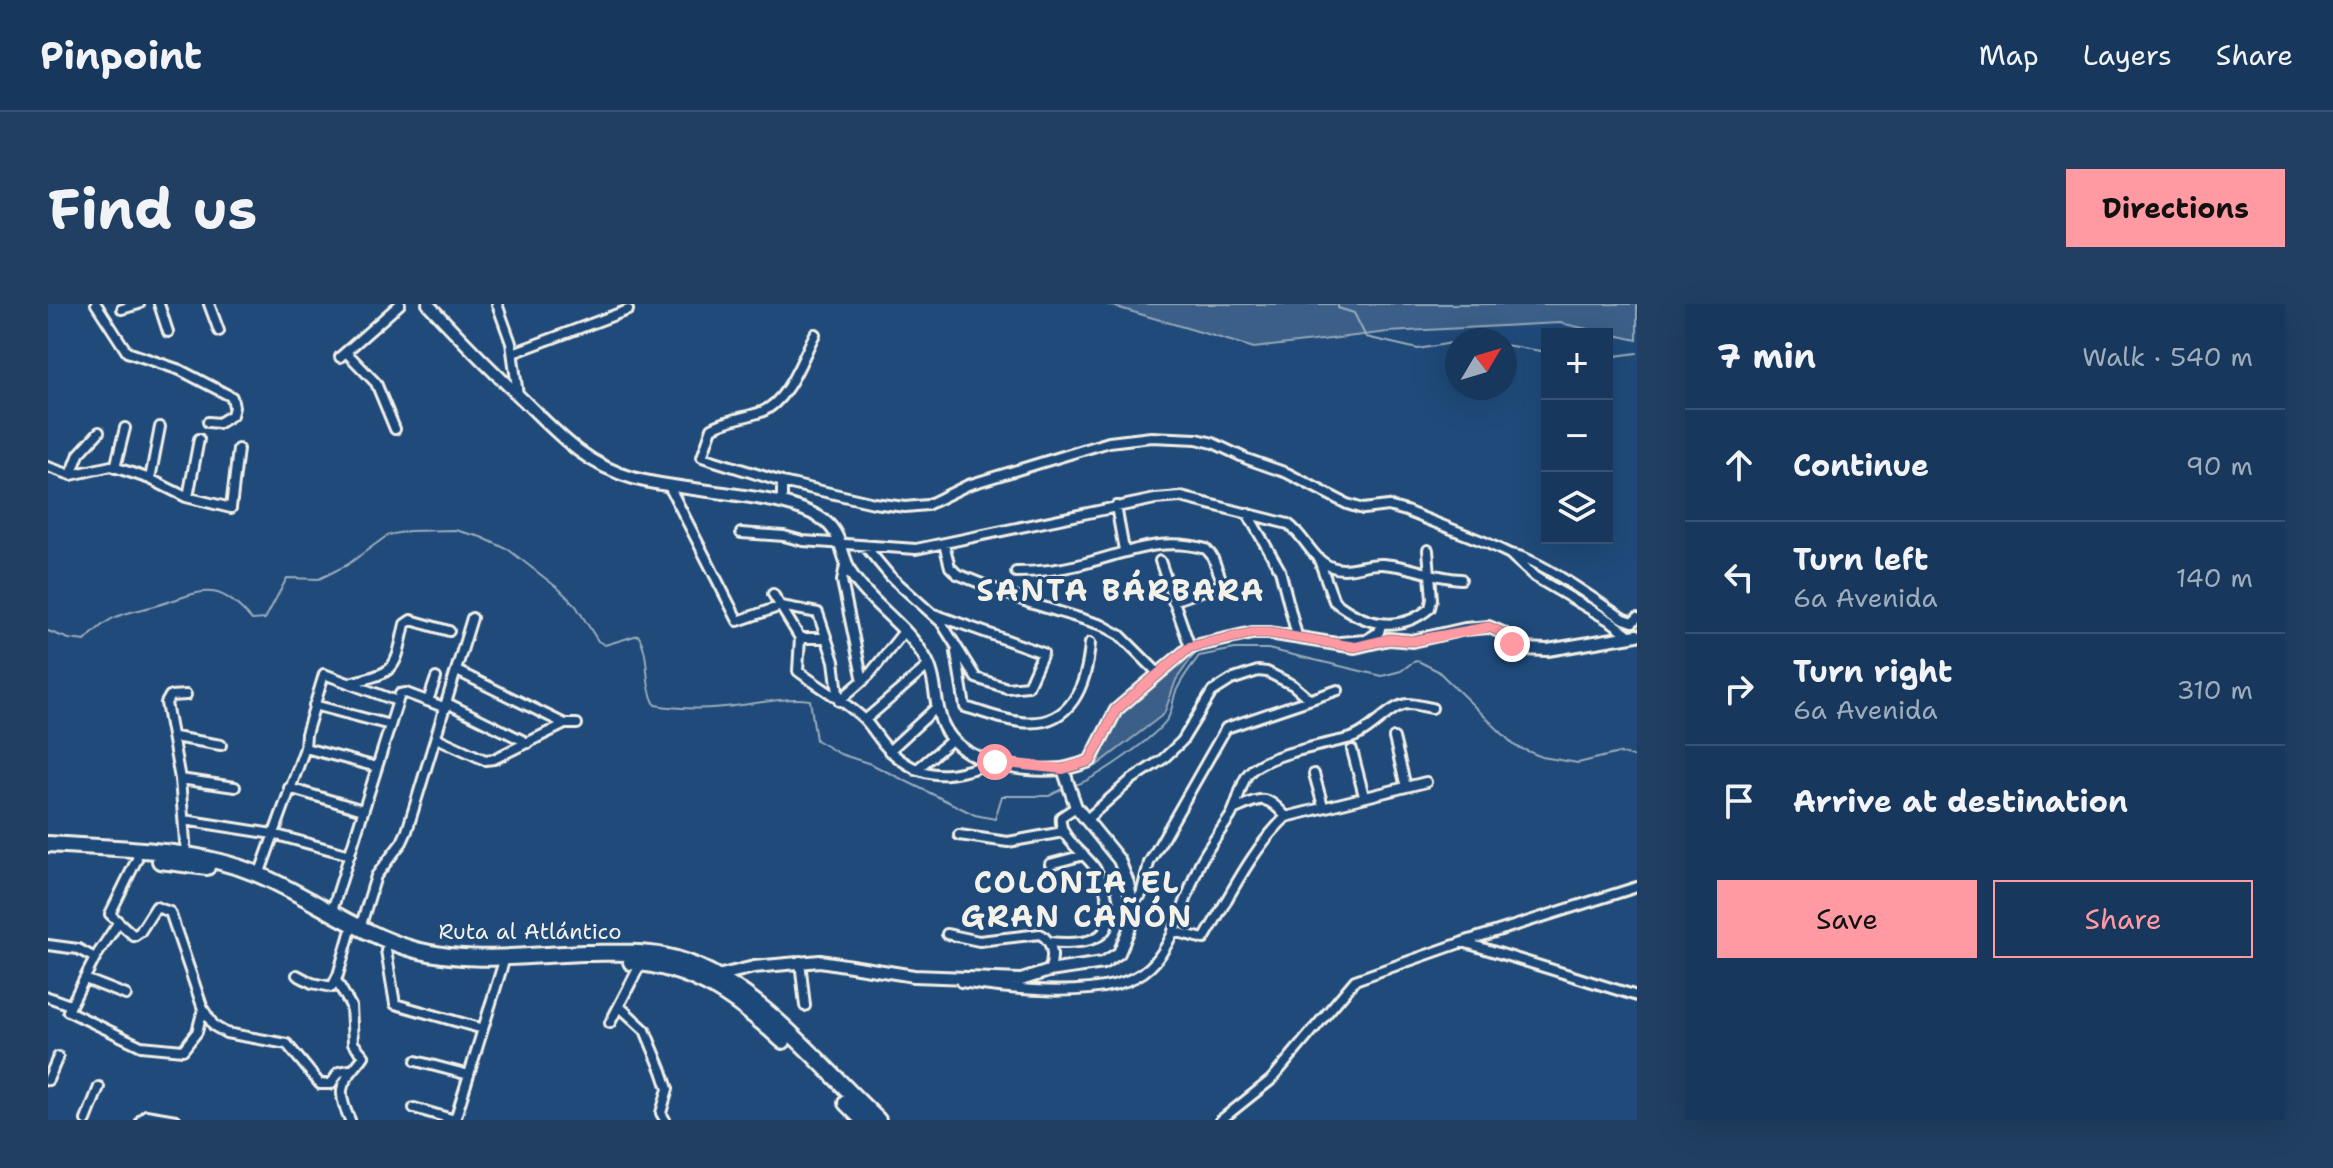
<!DOCTYPE html>
<meta charset="utf-8">
<style>
:root{--surface:#17385c;--page:#203f62;--text:#f1f3f6;--muted:#9eacbb;--line:#365272;--accent:#ff9aa2}
body{margin:0;font-family:"Shantell Sans",sans-serif;background:var(--page);color:var(--text)}
.controls{position:absolute;right:24px;top:24px;display:grid;overflow:hidden;border-radius:0px;box-shadow:0 8px 32px #0002}
.controls button{width:72px;height:72px;display:grid;place-items:center;padding:0;border:0;border-bottom:2px solid var(--line);background:var(--surface);color:var(--text);font:40px sans-serif}
.compass{position:absolute;left:1397px;top:24px;width:72px;height:72px;border-radius:50%;background:var(--surface);box-shadow:0 8px 32px #0002;rotate:52deg}
.stop{position:absolute;width:24px;height:24px;margin:-18px;border:6px solid #ff9aa2;border-radius:50%;background:#fff}
.stop.end{background:#ff9aa2;border-color:#fff;box-shadow:0 2px 8px #0008}
.list{margin:0;padding:0;list-style:none}
h2{display:flex;justify-content:space-between;align-items:center;height:104px;margin:0;padding:0 32px;font-size:34px}
h2 small{font-size:26px;font-weight:400;color:var(--muted)}
.list li{display:grid;grid-template-columns:52px 1fr auto;gap:24px;align-items:center;box-sizing:border-box;height:112px;padding:0 32px;border-top:2px solid var(--line)}
.list b{display:block;font-size:30px;white-space:nowrap}
.list p{margin:0;font-size:26px;white-space:nowrap;color:var(--muted)}
.list em{font-size:26px;font-style:normal;color:var(--muted)}
.actions{display:flex;gap:16px;padding:24px 32px}
.actions a{flex:1;padding:18px 0;border:2px solid var(--accent);border-radius:0px;text-align:center;font-size:28px;color:var(--accent)}
.actions .main{background:var(--accent);color:#111}
.icon{flex:none;width:44px;height:44px;fill:none;stroke:currentColor;stroke-width:2;stroke-linecap:round;stroke-linejoin:round}
.map{position:relative;flex:none;width:1589px;height:816px;overflow:hidden;border-radius:0px}
header{display:flex;align-items:center;gap:48px;box-sizing:border-box;height:112px;padding:0 40px;background:var(--surface);border-bottom:2px solid var(--line)}
header strong{font-size:38px}
nav{display:flex;gap:44px;margin-inline-start:auto;font-size:28px}
.intro{display:flex;align-items:center;justify-content:space-between;box-sizing:border-box;height:192px;padding:0 48px}
h1{margin:0;font-size:56px}
.button{padding:20px 36px;border-radius:0px;background:var(--accent);color:#111;font-size:28px;font-weight:700}
main{display:flex;gap:48px;padding:0 48px}
aside{flex:1;background:var(--surface);border-radius:0px;box-shadow:0 8px 32px #0002}
.map>svg:first-child{display:block}
</style>
<header>
<strong>Pinpoint</strong>
<nav><a>Map</a><a>Layers</a><a>Share</a></nav>
</header>
<div class="intro"><h1>Find us</h1><a class="button">Directions</a></div>
<main>
<div class="map">
<svg width="1589" height="816" viewBox="0 0 1589 816">
<rect width="100%" height="100%" fill="#1f4a7a"/>
<filter id="ink" filterUnits="userSpaceOnUse"><feTurbulence type="fractalNoise" baseFrequency=".0125" numOctaves="2"/><feDisplacementMap in="SourceGraphic" scale="16" xChannelSelector="R" yChannelSelector="G"/><feConvolveMatrix kernelMatrix="1 2 1 2 8 2 1 2 1" color-interpolation-filters="sRGB"/></filter>
<g filter="url(#ink)">
<path fill="#3a5f88" stroke="#97a8b8" stroke-width="2" d="M 1058,0 L 1589,0 L 1589,36 L 1512,19 L 1340,28 L 1206,44 Z
M 1146,344 L 1149,346 L 1128,376 L 1116,410 L 1048,462 L 1045,458 L 1070,406 Z"/>
<g fill="none" stroke-linecap="round" stroke-linejoin="round">
<path stroke="#9cacbb" stroke-width="2" d="M 1290,0 L 1290,4 L 1306,9 L 1318,33 L 1370,45 L 1409,38
M 1418,36 L 1435,36
M 1457,41 L 1499,48
M 1559,53 L 1589,49
M 0,327 L 21,335 L 37,337 C 62,311 70,311 103,303 C 151,291 165,270 204,316 L 217,315 L 239,274 L 271,275 L 299,261 L 340,231 L 361,227 L 407,226 L 433,233 L 461,246 L 511,285 L 528,302 L 550,337 L 557,341 L 590,331 C 603,352 595,378 607,401 C 635,406 666,405 694,401 C 716,398 740,393 762,396 L 768,436 L 792,450 L 823,460 L 927,511 L 947,515 L 954,492 L 1001,492 L 1018,483
M 1024,482 C 1046,477 1108,433 1120,414 C 1124,407 1125,397 1127,390 C 1132,376 1142,364 1151,352 L 1187,345 L 1220,345 L 1334,372 L 1353,367 L 1365,358 L 1370,357 L 1390,367 L 1467,442 L 1494,453 L 1530,459 L 1571,449 L 1589,454"/>
<g stroke="#f4f1e8" stroke-width="14">
<path id="minor" d="M 48,0 L 79,48 L 132,66 L 184,93 L 186,103 L 184,111 L 171,119 L 160,118
M 111,0 L 120,28
M 161,0 L 171,27
M 449,0 L 463,39 L 470,91
M 74,5 L 91,0
M 767,30 C 754,54 740,98 713,108 C 696,114 680,115 664,124 L 654,153 L 734,178 L 826,199 L 857,203 L 879,201 L 920,181 L 1061,138 L 1103,133 L 1149,135 L 1165,139 L 1199,155 L 1239,169 L 1299,200 L 1315,205 L 1340,202 L 1358,207 L 1439,239 L 1462,250 L 1487,273 L 1564,318 L 1581,331
M 298,48 L 328,79 L 347,125
M 465,49 L 580,6
M 292,53 L 352,0
M 0,163 L 23,171 L 63,162 L 102,175 L 138,193 L 183,204 L 190,145
M 67,164 L 77,124
M 23,171 L 31,150 L 51,128
M 102,175 L 112,123
M 734,178 L 734,199
M 621,182 L 690,317 L 733,302 L 770,309 L 786,357 L 791,397 L 821,371 L 857,326
M 140,193 L 151,135
M 1068,202 L 1076,246
M 1199,209 L 1232,266 L 1249,332
M 693,229 L 736,232 L 755,237 L 868,245 L 1107,195 L 1133,193 L 1240,220 C 1257,232 1265,257 1284,263 C 1300,269 1317,259 1334,260 C 1361,261 1386,274 1413,275
M 896,240 L 902,263 L 909,270 L 982,299 L 1054,321 L 1072,331 L 1110,369
M 817,242 L 842,272 L 893,318 L 928,374 L 959,384 L 980,382 L 995,349 L 883,309
M 1462,250 C 1489,253 1551,299 1576,315 L 1585,318 L 1589,314
M 798,256 L 794,277 L 815,377
M 1271,256 L 1286,297 C 1316,321 1351,330 1382,304 L 1384,295 L 1380,246
M 1112,257 L 1142,343
M 968,268 C 989,268 1009,266 1030,261 C 1074,251 1111,231 1158,245 L 1164,252 L 1174,277 L 1171,281 L 1125,297
M 725,290 L 752,334 L 750,367 C 771,383 795,396 815,414 C 825,424 832,438 842,447 C 878,480 902,472 945,459
M 752,334 L 778,334
M 1292,338 L 1318,336 L 1331,328 L 1333,321
M 908,348 L 917,403 C 935,408 954,416 973,418 C 1024,424 1039,380 1042,339
M 409,367 L 517,420 L 529,420
M 305,378 C 351,368 347,363 357,320 L 363,316 L 401,327
M 138,391 L 122,392 L 118,399 L 132,475 L 138,550
M 380,397 L 388,374
M 399,399 L 480,439
M 266,401 L 342,421
M 817,416 L 881,361
M 126,433 L 173,441
M 389,434 L 437,456 L 446,455 L 517,420
M 1346,434 L 1358,483
M 257,444 L 329,463
M 1304,446 L 1316,492
M 841,447 L 890,402
M 868,466 L 905,435
M 1266,470 L 1275,502
M 132,475 L 187,483
M 241,484 L 315,506
M 1187,505 C 1213,494 1218,489 1238,513
M 1039,515 L 1083,476 L 1115,455 L 1134,437 L 1164,388 L 1183,376 L 1210,367 L 1219,368 L 1245,381 L 1260,394
M 136,516 L 225,530 L 302,551
M 911,531 L 960,538 L 1015,528
M 1002,560 L 1036,551
M 211,571 L 257,444 L 258,430 L 276,370 L 349,397
M 1084,598 L 1093,591 L 1101,559 L 1178,424 L 1290,386
M 283,610 L 352,390 L 358,389 L 398,404
M 70,619 L 47,654 L 20,707 L 93,742 L 135,746 L 149,728 L 155,705 L 122,608 L 108,603 L 92,628 L 86,632 L 62,610 L 89,555
M 312,624 L 328,572 L 354,538 L 359,527 L 424,314
M 1125,627 L 1156,635 C 1181,594 1203,546 1238,513 L 1378,478
M 899,630 L 931,637 L 992,630 C 1006,638 1006,654 1001,667
M 1001,638 C 1033,641 1069,639 1060,599 C 1058,586 1054,575 1047,564 C 1036,548 1010,533 1013,513 L 1028,503
M 1415,638 L 1589,692
M 0,641 L 30,645 L 47,654
M 338,646 L 347,700 L 435,725
M 752,657 L 757,702
M 249,671 L 264,679 L 284,683 L 290,671 L 302,629
M 37,675 L 78,691
M 288,676 L 303,702 L 305,739 L 316,752 C 297,778 285,780 302,816
M 913,678 C 960,685 1064,699 1102,663 C 1127,640 1138,590 1152,559 C 1160,543 1172,528 1182,513 C 1191,499 1192,475 1205,465 C 1225,449 1277,441 1303,434 C 1323,428 1342,401 1360,400 C 1368,400 1377,403 1384,404
M 0,693 L 22,701
M 571,702 L 597,726 L 614,767 L 620,785 L 613,809 L 617,816
M 155,705 L 166,722 L 178,729 L 239,740 L 272,780 L 283,780 L 291,768 L 302,766
M 562,719 L 593,659
M 368,757 L 421,771
M 0,776 L 10,753
M 366,804 L 407,816
M 38,816 L 51,783
M 93,816 L 98,811 L 128,816
M 407,816 L 455,660
M 1173,816 L 1223,776 L 1307,676 L 1415,638 L 1589,583"/>
</g>
<g stroke="#f4f1e8" stroke-width="16">
<path id="tertiary" d="M 380,0 C 409,31 438,61 469,90 C 506,125 533,159 585,174 C 634,189 742,188 778,218 C 794,231 794,255 804,271 C 825,302 857,320 876,352 C 890,374 885,399 895,421 C 913,461 975,468 1013,465 C 1023,464 1033,460 1042,457 L 1068,406 L 1142,343 L 1204,329 L 1221,329 L 1307,343 L 1341,335 L 1364,337 L 1417,325 L 1441,323 L 1455,329 L 1464,340 L 1474,345 L 1500,346 L 1589,331
M 669,672 L 706,663 L 772,657 L 866,672 L 973,676 L 1001,667 L 1055,659 L 1071,649 L 1084,618 L 1084,598 L 1080,579 L 1071,556 L 1028,503 L 1015,465"/>
</g>
<g stroke="#f4f1e8" stroke-width="20">
<path id="trunk" d="M 0,540 C 70,545 143,543 209,570 C 264,593 310,630 368,646 C 422,660 482,651 537,649 C 563,649 591,647 616,652 C 699,668 770,760 830,816
M 112,557 L 159,563
M 583,658 C 648,664 688,694 735,737
M 798,799 L 815,816"/>
</g>
<use href="#minor" stroke="#1f4a7a" stroke-width="8"/>
<use href="#tertiary" stroke="#1f4a7a" stroke-width="10"/>
<use href="#trunk" stroke="#1f4a7a" stroke-width="14"/>
</g>
</g>
<g fill="none" stroke-linecap="round" stroke-linejoin="round" filter="url(#ink)">
<path stroke="#ff9aa2" stroke-width="10" d="M 947,458 L 1015,465 L 1042,457 L 1068,406 L 1142,343 L 1204,329 L 1221,329 L 1307,343 L 1341,335 L 1364,337 L 1441,323 L 1455,329 L 1464,340"/>
</g>
<g text-anchor="middle" stroke-width="6" stroke-linejoin="round" paint-order="stroke">
<g font-size="22" fill="#f4f1e8" stroke="#1f4a7a">
<text x="482" y="635">Ruta al Atlántico</text>
</g>
<g font-size="30" font-weight="bold" letter-spacing="2" fill="#f4f1e8" stroke="#1f4a7a">
<text x="1073" y="297">SANTA BÁRBARA</text>
<text x="1029" y="589">COLONIA EL<tspan x="1029" dy="34">GRAN CAÑÓN</tspan></text>
</g>
</g>
</svg>
<div class="controls">
<button>+</button>
<button>−</button>
<button><svg class="icon" aria-label="layers" viewBox="0 0 24 24"><path d="M12 4l9 5-9 5-9-5zM3 14l9 5 9-5"/></svg></button>
</div>
<svg class="compass" viewBox="-18 -18 36 36"><path d="M0-13l5 13h-10z" fill="#e53935"/><path d="M0 13l5-13h-10z" fill="#9eacbb"/></svg>
<div class="stop" style="left:947px;top:458px"></div>
<div class="stop end" style="left:1464px;top:340px"></div>
</div>
<aside>
<h2>7 min<small>Walk · 540 m</small></h2>
<ul class="list">
<li><svg class="icon" aria-label="ahead" viewBox="0 0 24 24"><path d="M12 20V5M6 11l6-6 6 6"/></svg><div><b>Continue</b></div><em>90 m</em></li>
<li><svg class="icon" aria-label="left" viewBox="0 0 24 24"><path d="M17 20v-9H6M10 6l-5 5 5 5"/></svg><div><b>Turn left</b><p>6a Avenida</p></div><em>140 m</em></li>
<li><svg class="icon" aria-label="right" viewBox="0 0 24 24"><path d="M7 20v-9h11M14 6l5 5-5 5"/></svg><div><b>Turn right</b><p>6a Avenida</p></div><em>310 m</em></li>
<li><svg class="icon" aria-label="arrive" viewBox="0 0 24 24"><path d="M6 21V4h12l-3 4 3 4H6"/></svg><div><b>Arrive at destination</b></div></li>
</ul>
<div class="actions"><a class="main">Save</a><a>Share</a></div>
</aside>
</main>
